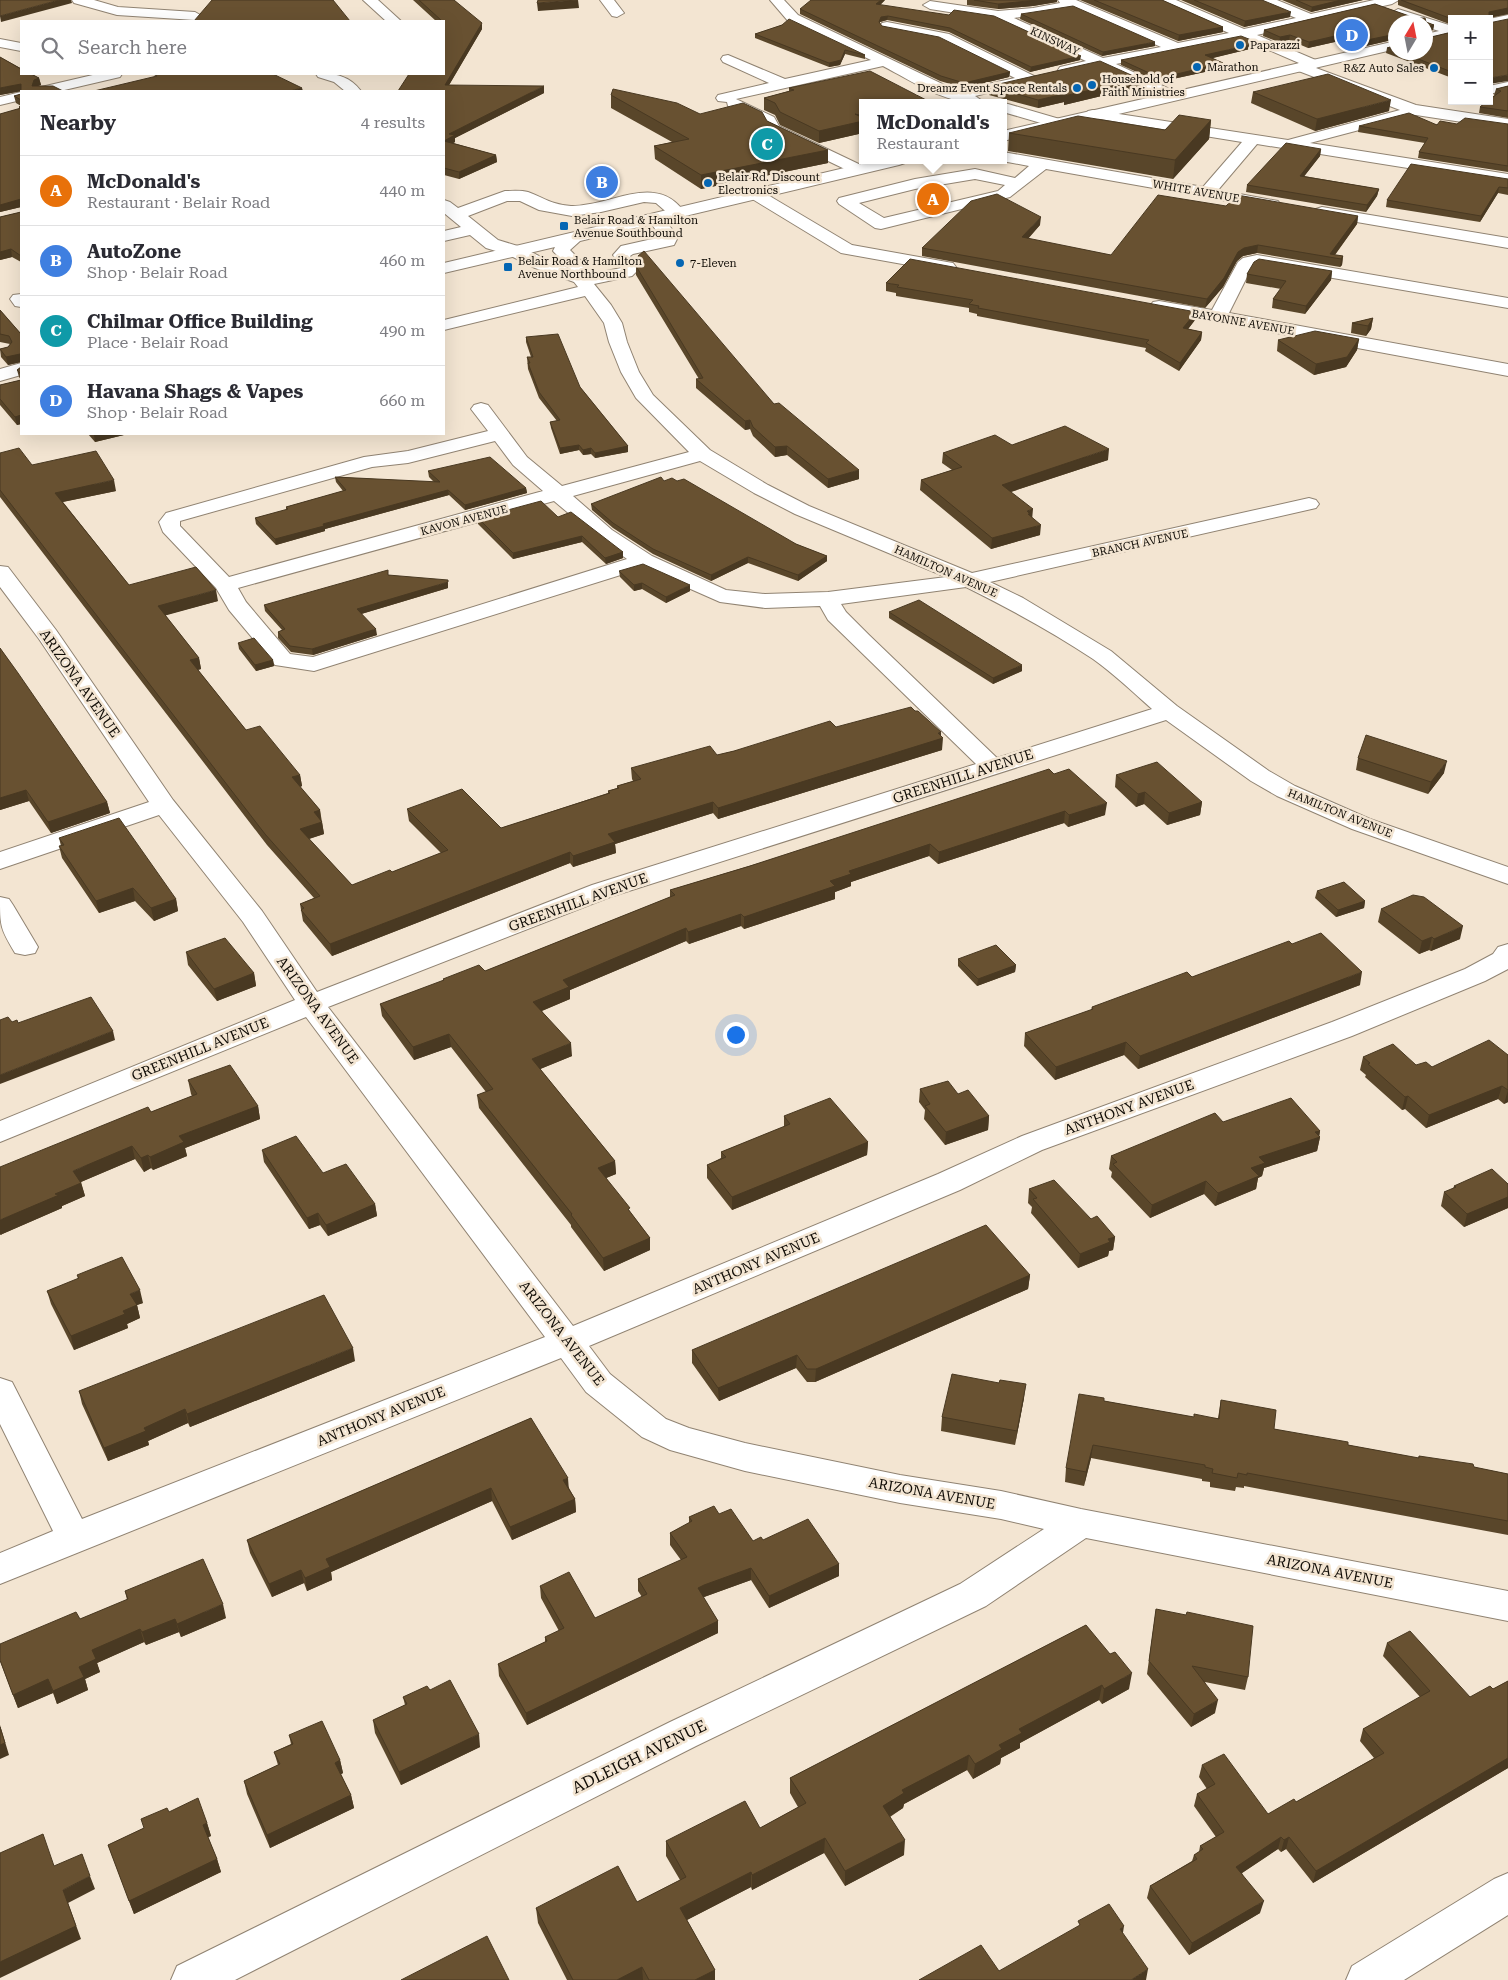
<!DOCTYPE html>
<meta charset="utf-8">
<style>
:root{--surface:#fff;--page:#f7f7f7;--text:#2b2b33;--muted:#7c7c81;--line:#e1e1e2;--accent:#0f766e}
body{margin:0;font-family:"Roboto Serif",serif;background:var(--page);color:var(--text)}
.controls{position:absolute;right:15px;top:15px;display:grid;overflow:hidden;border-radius:0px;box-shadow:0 5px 20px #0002}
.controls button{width:45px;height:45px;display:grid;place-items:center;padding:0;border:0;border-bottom:1px solid var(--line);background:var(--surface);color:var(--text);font:25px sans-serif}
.compass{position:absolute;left:1388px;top:15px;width:45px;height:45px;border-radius:50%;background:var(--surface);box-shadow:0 5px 20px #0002;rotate:10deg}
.you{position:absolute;left:735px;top:1034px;width:18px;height:18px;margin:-12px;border:4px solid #fff;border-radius:50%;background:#1a73e8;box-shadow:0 0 0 8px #1a73e833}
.badge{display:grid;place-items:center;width:32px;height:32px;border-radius:50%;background:var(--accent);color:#fff;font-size:16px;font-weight:700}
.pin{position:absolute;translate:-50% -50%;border:2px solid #fff;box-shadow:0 1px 5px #0006}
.popup{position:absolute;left:859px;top:99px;width:148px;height:65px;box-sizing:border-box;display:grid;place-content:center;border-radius:0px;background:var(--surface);filter:drop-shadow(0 1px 4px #0005);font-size:16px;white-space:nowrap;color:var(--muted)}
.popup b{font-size:19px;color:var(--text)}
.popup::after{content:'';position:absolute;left:50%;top:100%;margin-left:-10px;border:10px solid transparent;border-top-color:var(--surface)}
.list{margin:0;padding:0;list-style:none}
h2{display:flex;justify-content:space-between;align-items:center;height:65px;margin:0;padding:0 20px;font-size:21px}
h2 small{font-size:16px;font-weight:400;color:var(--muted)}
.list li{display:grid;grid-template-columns:32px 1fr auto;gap:15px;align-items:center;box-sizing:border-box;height:70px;padding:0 20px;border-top:1px solid var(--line)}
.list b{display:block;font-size:19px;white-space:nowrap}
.list p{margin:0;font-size:16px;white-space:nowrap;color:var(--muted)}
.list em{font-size:16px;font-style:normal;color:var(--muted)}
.icon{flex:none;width:28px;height:28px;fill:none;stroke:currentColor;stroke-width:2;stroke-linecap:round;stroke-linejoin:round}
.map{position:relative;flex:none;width:1508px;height:1980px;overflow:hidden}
.search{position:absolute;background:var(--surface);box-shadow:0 5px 20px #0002;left:20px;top:20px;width:425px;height:55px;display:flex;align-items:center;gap:12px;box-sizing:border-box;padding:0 18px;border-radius:0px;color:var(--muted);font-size:19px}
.panel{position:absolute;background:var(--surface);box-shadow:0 5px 20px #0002;left:20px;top:90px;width:425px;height:345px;border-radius:0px}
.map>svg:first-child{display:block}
</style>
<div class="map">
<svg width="1508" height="1980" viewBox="0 0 1508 1980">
<rect width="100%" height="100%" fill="#f3e5d2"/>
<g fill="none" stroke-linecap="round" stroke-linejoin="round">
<g stroke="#908372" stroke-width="2">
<path id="minor" d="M 72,0 L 94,0 L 118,7 L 195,12 L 202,16 L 195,20 L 117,15 L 74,3 Z
M 363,0 L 378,0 L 401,21 L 386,21 Z
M 600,0 L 614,0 L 624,13 L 617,17 L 612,16 Z
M 770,0 L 784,0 L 798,15 L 957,91 L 1015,78 L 939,40 L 882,29 L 880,26 L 882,23 L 887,22 L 949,34 L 1034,76 L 1036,79 L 1034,82 L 975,96 L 981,100 L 979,103 C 944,103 913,82 883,66 L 736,99 L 774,117 L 779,126 L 865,167 L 867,170 L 865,173 L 853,173 L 768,132 L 763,123 L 728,106 L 727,102 L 718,101 L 716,98 L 718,95 L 769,83 L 723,62 L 721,59 L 723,56 L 728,55 L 785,79 L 871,60 L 788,21 Z
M 1058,0 L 1076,0 L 1178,43 L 1229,33 L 1160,3 L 1158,0 L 1176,0 L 1244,29 L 1296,18 L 1260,3 L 1258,0 L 1277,0 L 1311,14 L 1374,0 L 1399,0 L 1392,4 L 1257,35 L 1318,61 L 1320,64 L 1316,68 L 1416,105 L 1508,119 L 1508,129 L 1416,115 L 1310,143 L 1508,174 L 1508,184 L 1257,144 L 1218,190 L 1278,201 L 1280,204 L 1278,207 L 1272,209 L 1046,169 L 1010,197 L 881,229 L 875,228 L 839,204 L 837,201 L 839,198 L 915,179 L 975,169 L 1015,178 L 1029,166 L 997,160 L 1003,160 L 1003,152 L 1203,187 L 1242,142 L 1088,117 L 1086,114 L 1088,111 L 1093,110 L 1288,140 L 1400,110 L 1296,70 L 1294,67 L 1299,63 L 1241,38 L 1116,64 L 1178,93 L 1180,96 L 1178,99 L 1173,100 L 1099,67 L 1065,74 L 1060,73 L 1058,70 L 1060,67 L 1086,61 L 994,19 L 930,9 L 923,5 L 930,1 L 998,11 L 1033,8 L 1060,3 ZM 1073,8 L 1161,47 L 1103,58 L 1014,18 ZM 975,179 L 1005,185 L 998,191 L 884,218 L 859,203 L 915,189 Z
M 1398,9 L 1452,26 L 1452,35 L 1426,27 L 1426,22 C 1414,22 1399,21 1391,13 Z
M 0,39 L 21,43 L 21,51 L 0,47 Z
M 97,74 L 122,74 L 120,77 L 60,91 L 35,91 L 37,88 Z
M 316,74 C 334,73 349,75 361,91 L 345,91 L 334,82 L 318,77 Z
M 1508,82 L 1508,90 L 1489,94 L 1489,86 Z
M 21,92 L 21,100 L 0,105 L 0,97 Z
M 1002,103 L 1003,103 L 1008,104 L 1063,120 L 1066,123 L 1063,126 L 1058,128 L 1003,112 Z
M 755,189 L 761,191 L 852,245 L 947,262 L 953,263 L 956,267 L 953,271 L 947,272 L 841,253 L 749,197 L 747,194 L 749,191 Z
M 505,191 C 512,191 521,190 528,192 C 544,198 553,205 571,206 C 611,207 656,171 685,213 L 683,216 L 671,216 L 656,203 L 644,202 L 601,212 L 572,216 L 539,210 L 520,201 L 507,201 L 468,216 L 498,240 L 521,247 L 547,260 L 587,275 L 621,268 L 613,255 L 621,246 L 661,237 L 647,218 L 649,215 L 661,215 L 678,237 L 674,245 L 633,254 L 630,256 L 639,269 L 632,276 L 594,284 L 611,305 L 622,323 L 627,342 L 639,372 L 653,395 L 710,450 L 768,485 L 809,506 L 972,573 L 1309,498 L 1316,500 L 1319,504 L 1316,508 L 990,582 L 1023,598 L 1111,651 L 1177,706 L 1269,771 L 1295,786 L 1370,819 L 1508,867 L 1508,884 L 1352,829 L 1277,796 L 1251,781 L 1166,720 L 610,897 L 328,1007 L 573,1326 L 938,1174 L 1022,1136 L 1332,1022 L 1465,969 L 1493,954 L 1498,947 L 1508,944 L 1508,969 L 1485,981 L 1352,1036 L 1042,1150 L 960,1190 L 589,1346 L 610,1374 L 666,1419 L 689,1428 L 745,1443 L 900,1475 L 1001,1491 L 1081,1509 L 1508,1591 L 1508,1621 L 1086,1538 L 986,1606 L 696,1746 L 235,1980 L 171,1980 L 177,1966 L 670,1722 L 960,1584 L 1044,1529 L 1001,1519 L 900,1503 L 745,1471 L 670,1450 L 642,1437 L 586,1392 L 561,1358 L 0,1584 L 0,1553 L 53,1531 L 0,1424 L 0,1378 L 12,1382 L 82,1519 L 545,1337 L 306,1017 L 0,1142 L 0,1121 L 295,1000 L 243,922 L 159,815 L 0,869 L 0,852 L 149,802 L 39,639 L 0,587 L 0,566 L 8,567 L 56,630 L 173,800 L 262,911 L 317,992 L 592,885 L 976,764 L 828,620 L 820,606 L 765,608 L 720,602 L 643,568 L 314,671 L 275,665 L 229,610 L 216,588 L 163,532 L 159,522 L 166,513 L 364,457 L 408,451 L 488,431 L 471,409 L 474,405 L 481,403 L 488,405 L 527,457 L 562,486 L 689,452 L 636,398 L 621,372 L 609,342 L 604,323 L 585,296 L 444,330 L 444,320 L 578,287 L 574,282 L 535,268 L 509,255 L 486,248 L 470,235 L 444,241 L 444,231 L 461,227 L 444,213 L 444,200 L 450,202 L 458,208 ZM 495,441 L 513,465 L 543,491 L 229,577 L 180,526 L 180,521 L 372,467 L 408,463 ZM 700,461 L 754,493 L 795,514 L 946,577 L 828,592 L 765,594 L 726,590 L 652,556 L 612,530 L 573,496 ZM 554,501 L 598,538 L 627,559 L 313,657 L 290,654 L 246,602 L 238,588 ZM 966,587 C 1010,609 1053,632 1093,659 C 1114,674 1133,692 1152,709 L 997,758 L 869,635 L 846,612 L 841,604 Z
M 1322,207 L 1508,238 L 1508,248 L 1316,215 L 1314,212 L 1316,209 Z
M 1257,255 L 1508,298 L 1508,308 L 1257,265 L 1251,269 L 1229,313 L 1508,364 L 1508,376 L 1159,311 L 1153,310 L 1150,306 L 1153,302 L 1159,301 L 1212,310 L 1238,262 L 1243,258 Z
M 21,294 L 21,307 L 15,306 L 10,299 L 13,295 Z
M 0,897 L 9,899 L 13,905 L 38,947 L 35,953 L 25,955 L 15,953 C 0,928 0,926 0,897 Z
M 1508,1873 L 1508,1915 L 1404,1980 L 1346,1980 L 1352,1966 L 1494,1879 Z"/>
</g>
<g stroke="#908372" stroke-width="2">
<path id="major" d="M 1508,15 L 1508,23 L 1489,27 L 1489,19 Z
M 1452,28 L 1452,36 L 1426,42 L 1426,34 Z
M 1396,41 L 1396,49 L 1003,141 L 1003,131 Z
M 956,92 L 961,93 L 969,103 L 954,103 L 949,96 L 951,93 Z
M 878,160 L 907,160 L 905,163 L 899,165 L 580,241 L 570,250 L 585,265 L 589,278 L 586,282 L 580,283 L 574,282 L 568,267 L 553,251 L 555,247 L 444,273 L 444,263 Z
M 21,363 L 21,375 L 0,381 L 0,369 Z"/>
</g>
<use href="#minor" fill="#fff" fill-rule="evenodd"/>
<use href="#major" fill="#fff" fill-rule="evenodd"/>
</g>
<path fill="#59462a" d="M 413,0 L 454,0 L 482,29 L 449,85 L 544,93 L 455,138 L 455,142 L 453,143 L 496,155 L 497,162 L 459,179 L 444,175 L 444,21 L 436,21 Z
M 885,0 L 880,5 L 1080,60 L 1030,72 L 949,32 L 887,20 L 880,22 L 880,24 L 882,26 L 1010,72 L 1009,77 L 964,88 L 940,81 L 800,14 L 800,9 Z
M 967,0 L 1057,0 L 1057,2 L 1033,6 L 998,9 L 967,5 Z
M 1080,0 L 1162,0 L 1223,27 L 1223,32 L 1178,41 Z
M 1181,0 L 1262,0 L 1290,17 L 1244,27 Z
M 1282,0 L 1363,0 L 1311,12 Z
M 1398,0 L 1508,0 L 1508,14 L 1489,18 L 1452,19 L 1452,25 L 1398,5 Z
M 1375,4 L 1415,18 L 1425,18 L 1426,22 L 1434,25 L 1433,30 L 1426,33 L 1426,22 L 1396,22 L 1396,39 L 1366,46 L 1348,39 L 1308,48 L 1289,40 L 1279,42 L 1263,36 L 1264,30 Z
M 1021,14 L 1155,46 L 1102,56 L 1020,19 Z
M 782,25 L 865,55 L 865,59 L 845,54 L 840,65 L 829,67 L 755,38 L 755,34 Z
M 1452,32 L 1452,78 L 1386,53 L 1387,48 L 1396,45 L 1396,52 L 1426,52 L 1427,38 Z
M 1258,47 L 1212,58 L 1223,63 L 1223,68 L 1159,82 L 1121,65 L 1121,60 Z
M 0,57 L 39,78 L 41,85 L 21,91 L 21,106 L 16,103 L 14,96 L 21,94 L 21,91 L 0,95 Z
M 1140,79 L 1139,87 L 1064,105 L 1064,102 L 1038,108 L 989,95 L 990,86 Z
M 1508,86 L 1508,118 L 1479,113 L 1480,107 L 1495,95 L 1494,95 L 1496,89 Z
M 789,88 L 863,103 L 863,133 L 819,143 L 780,125 L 775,115 L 764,110 L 764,98 L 789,91 Z
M 1253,92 L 1389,111 L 1315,131 L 1251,103 Z
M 611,95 L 700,114 L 767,121 L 828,150 L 828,163 L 701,189 L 655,159 L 654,146 L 672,142 L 611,108 Z
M 21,106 L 21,262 L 12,257 L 0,260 L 0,217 L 21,212 L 21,207 L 0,212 L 0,114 L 19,109 L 19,107 Z
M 1211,120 L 1209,139 L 1173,179 L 1008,151 L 1009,133 L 1165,130 Z
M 1457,124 L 1508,124 L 1508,172 L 1418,158 L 1419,152 L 1425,143 L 1358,132 L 1359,126 Z
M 1321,149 L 1320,156 L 1304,176 L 1379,189 L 1377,196 L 1366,212 L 1246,192 L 1247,185 Z
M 1508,179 L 1508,195 L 1498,193 L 1480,222 L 1386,207 L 1387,200 Z
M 1226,206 L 1358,216 L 1357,224 L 1335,255 L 1343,256 L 1342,265 L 1340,267 L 1257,253 L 1243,256 L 1237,261 L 1223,287 L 1205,308 L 922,256 L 922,248 L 1040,225 L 1028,239 L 1111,255 Z
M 638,256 L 774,404 L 859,479 L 828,488 L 787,455 L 775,457 L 753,436 L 750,429 L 745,430 L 696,388 L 696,379 L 699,379 L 636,275 L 636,266 L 638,264 Z
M 1332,271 L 1331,280 L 1305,314 L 1272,308 L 1273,299 L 1281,289 L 1246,283 L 1247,274 Z
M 886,283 L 1196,312 L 1195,320 L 1188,329 L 1202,332 L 1201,340 L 1179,371 L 1145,351 L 1146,348 L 977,316 L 977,314 L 969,312 L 969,308 L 896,296 L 896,293 L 886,291 Z
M 0,310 L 21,334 L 21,424 L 17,425 L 0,405 L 0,385 L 21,380 L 19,377 L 17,370 L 21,367 L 21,362 L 8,365 L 1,357 L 0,349 L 8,347 L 10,344 L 0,342 Z
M 1373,318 L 1371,329 L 1366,336 L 1351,333 L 1352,323 Z
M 526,337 L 580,387 L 628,446 L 628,452 L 595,458 L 591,454 L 583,455 L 579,450 L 560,454 L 551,428 L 550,422 L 557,421 L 539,398 L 528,369 L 527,357 L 531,357 L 526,342 Z
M 1359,339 L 1357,350 L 1346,367 L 1314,375 L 1277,351 L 1278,340 Z
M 88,434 L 128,434 L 95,442 Z
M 1012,445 L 1108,460 L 1011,492 L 1032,518 L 1040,535 L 991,549 L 920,490 L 921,480 L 952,470 L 942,463 L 943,453 Z
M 0,453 L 32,465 L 116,491 L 63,502 L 129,585 L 218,601 L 165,615 L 199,658 L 201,669 L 198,670 L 246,730 L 300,775 L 302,786 L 300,787 L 320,810 L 324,834 L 309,839 L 352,885 L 392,872 L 441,853 L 409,821 L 407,809 L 501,828 L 608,793 L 608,791 L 617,788 L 617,786 L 633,781 L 632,779 L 631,768 L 717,755 L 836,727 L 941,736 L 942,750 L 718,819 L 713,813 L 615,844 L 616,853 L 573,867 L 570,863 L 332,956 L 303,921 L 300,904 L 314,898 L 267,845 L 0,497 Z
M 428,471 L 526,488 L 527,493 L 465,510 L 449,495 L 325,529 L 325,531 L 276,545 L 256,524 L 255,518 L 286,510 L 286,507 L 343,491 L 336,482 L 335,477 L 434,482 L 429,477 Z
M 664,481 L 796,544 L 827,556 L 827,561 L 798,581 L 748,563 L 711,581 L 653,554 L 613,528 L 592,510 L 591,504 Z
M 558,517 L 623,552 L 623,558 L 606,564 L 582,542 L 513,559 L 478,524 L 478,518 Z
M 619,571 L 690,591 L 666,603 L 642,589 L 634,591 L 620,577 Z
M 388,575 L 448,588 L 361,614 L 377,635 L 313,655 L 291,652 L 278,638 L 278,632 L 282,630 L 265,611 L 264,605 Z
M 889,612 L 1022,671 L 993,684 L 889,618 Z
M 238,643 L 273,660 L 274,666 L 256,671 L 239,649 Z
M 0,648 L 107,802 L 110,813 L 51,833 L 29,801 L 0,810 Z
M 1358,758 L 1444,773 L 1428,794 L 1356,770 Z
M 1054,774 L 1105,815 L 1068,827 L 1064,823 L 938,864 L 929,856 L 851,882 L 851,886 L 835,892 L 835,899 L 744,929 L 741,926 L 689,944 L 686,941 L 570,990 L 570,999 L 542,1011 L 572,1056 L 540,1069 L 615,1161 L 616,1174 L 606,1178 L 631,1213 L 650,1238 L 650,1250 L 604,1271 L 571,1227 L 571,1225 L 479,1108 L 477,1095 L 486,1092 L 451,1047 L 414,1060 L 382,1016 L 380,1004 L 443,981 L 443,979 L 485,971 L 670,897 L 670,890 Z
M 1116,775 L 1202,802 L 1200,815 L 1167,825 L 1144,804 L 1136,807 L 1115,787 Z
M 59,838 L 176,899 L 178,911 L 154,921 L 135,901 L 99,913 L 62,858 L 59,846 L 61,846 Z
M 1317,891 L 1365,901 L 1364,908 L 1336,917 L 1315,898 Z
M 1381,909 L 1460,939 L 1431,951 L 1429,950 L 1419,954 L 1378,922 Z
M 1292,944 L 1360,985 L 1138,1069 L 1124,1055 L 1055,1080 L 1024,1046 L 1025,1033 L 1091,1010 L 1092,1007 L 1192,977 Z
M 186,952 L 254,973 L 256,986 L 217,1001 L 188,965 Z
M 958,959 L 1016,965 L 1015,972 L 977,986 L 958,966 Z
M 1508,1055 L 1508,1102 L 1504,1104 L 1498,1099 L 1426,1128 L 1405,1109 L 1402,1110 L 1365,1077 L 1366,1075 L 1360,1070 L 1363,1057 L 1416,1065 L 1432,1067 Z
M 188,1080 L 258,1106 L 260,1119 L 185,1148 L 187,1156 L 153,1170 L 151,1168 L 144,1172 L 135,1159 L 81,1182 L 85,1196 L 62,1206 L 62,1208 L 0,1235 L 151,1112 L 192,1096 L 191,1094 Z
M 920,1089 L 958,1094 L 989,1116 L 988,1130 L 945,1145 L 924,1119 L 925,1110 L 919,1102 Z
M 784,1116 L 868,1142 L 867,1155 L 732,1210 L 707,1178 L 707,1165 L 721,1158 L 721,1152 L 784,1127 Z
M 1223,1122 L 1320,1131 L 1319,1136 L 1320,1137 L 1317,1151 L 1264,1168 L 1262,1176 L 1258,1178 L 1256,1189 L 1215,1206 L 1204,1194 L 1150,1218 L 1111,1177 L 1112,1172 L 1109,1169 L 1111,1156 Z
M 262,1150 L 375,1204 L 377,1216 L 328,1236 L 320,1225 L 309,1229 L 264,1162 Z
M 1508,1184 L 1508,1208 L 1464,1227 L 1441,1206 L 1444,1192 L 1453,1189 L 1454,1186 Z
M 1029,1189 L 1091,1219 L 1115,1237 L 1113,1250 L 1109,1251 L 1108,1256 L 1078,1268 L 1031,1213 L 1032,1207 L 1028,1203 Z
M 77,1275 L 143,1303 L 137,1305 L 140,1318 L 127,1324 L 128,1328 L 74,1350 L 51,1304 L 47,1291 L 78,1279 Z
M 1030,1275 L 1028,1289 L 815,1382 L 807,1382 L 796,1368 L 719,1401 L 692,1363 L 692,1350 Z
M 355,1361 L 190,1427 L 188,1423 L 148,1441 L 149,1445 L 108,1461 L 82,1404 L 79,1391 Z
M 999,1383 L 1024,1398 L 1015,1445 L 941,1431 L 942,1417 Z
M 1221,1400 L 1274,1429 L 1348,1445 L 1418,1458 L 1419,1456 L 1508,1474 L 1508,1535 L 1244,1486 L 1244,1488 L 1236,1487 L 1235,1491 L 1210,1487 L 1210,1482 L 1202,1481 L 1202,1479 L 1091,1458 L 1084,1486 L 1065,1482 L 1066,1468 L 1104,1401 L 1193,1417 L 1218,1418 Z
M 531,1418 L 575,1499 L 576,1512 L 512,1540 L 492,1501 L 331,1572 L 332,1580 L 307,1591 L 304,1583 L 272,1597 L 250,1553 L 247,1540 Z
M 719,1514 L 753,1541 L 763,1540 L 839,1564 L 839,1576 L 769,1608 L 751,1580 L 704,1597 L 703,1597 L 718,1621 L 718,1633 L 527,1725 L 499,1676 L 498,1664 L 545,1642 L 545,1637 L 559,1631 L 541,1598 L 540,1586 L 595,1618 L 642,1597 L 638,1591 L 638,1579 L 681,1560 L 670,1545 L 670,1533 L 689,1523 L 689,1517 Z
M 125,1591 L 226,1618 L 181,1637 L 179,1632 L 146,1645 L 144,1642 L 97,1663 L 100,1672 L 85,1679 L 88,1690 L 57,1704 L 53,1693 L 18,1708 L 0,1661 L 80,1619 L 127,1600 Z
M 1156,1609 L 1248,1677 L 1245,1690 L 1205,1682 L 1215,1713 L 1191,1727 L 1147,1674 Z
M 1086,1625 L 1129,1689 L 1102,1704 L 1099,1700 L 1020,1743 L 1020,1748 L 1001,1758 L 1000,1764 L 973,1779 L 967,1770 L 904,1804 L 903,1808 L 890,1817 L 904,1855 L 845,1886 L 824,1853 L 752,1890 L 751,1887 L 687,1920 L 715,1970 L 715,1980 L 567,1980 L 538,1923 L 536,1908 L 637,1902 L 680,1880 L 666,1856 L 666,1841 L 760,1828 L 798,1807 L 790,1793 L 790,1778 Z
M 1387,1643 L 1470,1697 L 1493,1689 L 1508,1681 L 1508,1768 L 1313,1883 L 1286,1849 L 1281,1852 L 1278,1849 L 1242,1873 L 1260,1913 L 1189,1955 L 1147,1898 L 1150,1886 L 1192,1861 L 1194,1855 L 1199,1852 L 1200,1846 L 1216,1837 L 1194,1806 L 1197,1794 L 1207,1789 L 1199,1777 L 1202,1765 L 1268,1814 L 1296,1802 L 1374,1758 L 1360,1741 L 1363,1729 L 1420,1697 L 1383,1656 Z
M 430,1690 L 480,1747 L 401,1785 L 375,1733 L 373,1720 L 405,1705 L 403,1697 Z
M 289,1735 L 340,1760 L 343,1773 L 341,1774 L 351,1795 L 354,1808 L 270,1848 L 247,1794 L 244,1781 L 278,1765 L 274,1752 L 291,1744 Z
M 169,1812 L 207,1823 L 211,1836 L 208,1837 L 217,1859 L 221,1872 L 134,1914 L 108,1845 L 144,1828 Z"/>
<path fill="#493922" d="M 59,0 L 71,0 L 72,3 L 1,22 L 0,16 Z
M 578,0 L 579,8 L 538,11 L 537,3 Z
M 881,0 L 885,0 L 876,9 L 876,4 Z
M 1037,0 L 1057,0 L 1057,2 L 1033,6 L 998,9 L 998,4 Z
M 1341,0 L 1363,0 L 1311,12 L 1312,7 Z
M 1508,8 L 1508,14 L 1488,18 L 1489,12 Z
M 1291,12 L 1290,17 L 1244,27 L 1245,21 Z
M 888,16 L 887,20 L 880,22 L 878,27 L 879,22 L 881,17 Z
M 482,23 L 482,29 L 445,92 L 445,85 Z
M 1434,25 L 1433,30 L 1426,33 L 1426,27 Z
M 1223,27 L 1223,32 L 1178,41 L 1179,35 Z
M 1348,33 L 1348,39 L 1308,48 L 1309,42 Z
M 1396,34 L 1396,39 L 1366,46 L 1367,40 Z
M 1290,35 L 1289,40 L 1279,42 L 1280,37 Z
M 1155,42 L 1155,46 L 1102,56 L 1103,52 Z
M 1259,43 L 1258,47 L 1205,60 L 1205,55 Z
M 845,50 L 845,54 L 840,65 L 829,67 L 829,63 Z
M 1081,56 L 1080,60 L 1030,72 L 1031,67 Z
M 1223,63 L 1223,68 L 1159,82 L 1160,78 Z
M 1010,72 L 1009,77 L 964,88 L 964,83 Z
M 1508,75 L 1508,81 L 1489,84 L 1490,78 Z
M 39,78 L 41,85 L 35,87 L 32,86 L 34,80 Z
M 1140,79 L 1139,87 L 1064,105 L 1064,102 L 1038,108 L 1038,100 L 1068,93 Z
M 21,84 L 22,91 L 0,95 L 0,88 Z
M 544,86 L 544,93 L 455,138 L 455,142 L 444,148 L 444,141 L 449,134 Z
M 302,88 L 303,91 L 290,91 Z
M 1391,100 L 1389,111 L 1315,131 L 1317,119 Z
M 1211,120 L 1209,139 L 1173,179 L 1175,160 Z
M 863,121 L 863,133 L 819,143 L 819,131 Z
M 1321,149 L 1320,156 L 1299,183 L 1300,176 Z
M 828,150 L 828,163 L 701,189 L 701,175 Z
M 496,155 L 497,162 L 459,179 L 459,172 Z
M 1499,187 L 1498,193 L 1480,222 L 1481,216 Z
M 1379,189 L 1377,196 L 1366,212 L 1367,205 Z
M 21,199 L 21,207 L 0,212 L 0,205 Z
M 1358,216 L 1357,224 L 1333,257 L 1330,254 Z
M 1041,217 L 1040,225 L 1021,246 L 1022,237 Z
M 1258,245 L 1257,253 L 1243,256 L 1237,261 L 1223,287 L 1205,308 L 1207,299 L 1238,252 L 1244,248 Z
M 11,249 L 12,257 L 0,260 L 0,252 Z
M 1343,256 L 1342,265 L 1340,267 L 1341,259 Z
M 1332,271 L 1331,280 L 1305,314 L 1306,306 Z
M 1196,312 L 1195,320 L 1182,337 L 1183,328 Z
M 1373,318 L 1371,329 L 1366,336 L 1368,326 Z
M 1202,332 L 1201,340 L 1179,371 L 1180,363 Z
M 1359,339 L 1357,350 L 1346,367 L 1314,375 L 1316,364 Z
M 20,354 L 21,362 L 8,365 L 6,357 Z
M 21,415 L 21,424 L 17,425 L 15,417 Z
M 750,420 L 750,429 L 745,430 L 745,421 Z
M 94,434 L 128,434 L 95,442 Z
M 579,445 L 579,450 L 560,454 L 560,448 Z
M 628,446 L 628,452 L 595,458 L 595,453 Z
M 787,446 L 787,455 L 775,457 L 775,447 Z
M 591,448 L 591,454 L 583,455 L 583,450 Z
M 1109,449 L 1108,460 L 1001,495 L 1002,485 Z
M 859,470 L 859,479 L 828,488 L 828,479 Z
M 114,480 L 116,491 L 57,503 L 55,493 Z
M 526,488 L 527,493 L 465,510 L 465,505 Z
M 448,490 L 449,495 L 325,529 L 325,531 L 276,545 L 275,539 L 323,524 Z
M 1033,509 L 1032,520 L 1030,521 L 1027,511 Z
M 1041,525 L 1040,535 L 991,549 L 992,538 Z
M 582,536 L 582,542 L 513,559 L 513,553 Z
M 623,552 L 623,558 L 606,564 L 605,558 Z
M 827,556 L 827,561 L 798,581 L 798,575 Z
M 748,557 L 748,563 L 711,581 L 711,575 Z
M 448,582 L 448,588 L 358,615 L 357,609 Z
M 642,583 L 642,589 L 634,591 L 634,585 Z
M 690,585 L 690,591 L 666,603 L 666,597 Z
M 216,590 L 218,601 L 160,617 L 158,606 Z
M 376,629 L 377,635 L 313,655 L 312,649 Z
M 199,658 L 201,669 L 192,671 L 190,660 Z
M 273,660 L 274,666 L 256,671 L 255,665 Z
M 1022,665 L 1022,671 L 993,684 L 993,678 Z
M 941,732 L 941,739 L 943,738 L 942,750 L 718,819 L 718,808 Z
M 1447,761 L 1444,773 L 1428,794 L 1431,782 Z
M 300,775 L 302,786 L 294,789 L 292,777 Z
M 26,790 L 29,801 L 0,810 L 0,798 Z
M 1145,792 L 1144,804 L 1136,807 L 1138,794 Z
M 107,802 L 110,813 L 51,833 L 48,822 Z
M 713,802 L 713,813 L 615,844 L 616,853 L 573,867 L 573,856 L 608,834 Z
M 1202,802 L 1200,815 L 1167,825 L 1169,813 Z
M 1107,803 L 1105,815 L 1068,827 L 1069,815 Z
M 320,810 L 321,822 L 314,812 Z
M 1065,811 L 1064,823 L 938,864 L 939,852 Z
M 322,822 L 324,834 L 302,841 L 300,829 Z
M 930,844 L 929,856 L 851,882 L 851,886 L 835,892 L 835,899 L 744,929 L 744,917 L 830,881 L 849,871 Z
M 570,852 L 570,863 L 332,956 L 330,944 Z
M 133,888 L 135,901 L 99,913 L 96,901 Z
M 176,899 L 178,911 L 154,921 L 151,908 Z
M 1365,901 L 1364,908 L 1336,917 L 1338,910 Z
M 741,914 L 741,926 L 689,944 L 688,932 Z
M 1463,926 L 1460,939 L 1431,951 L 1434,939 Z
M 686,928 L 686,941 L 570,990 L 570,999 L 534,1014 L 533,1002 L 563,980 Z
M 1432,937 L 1429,950 L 1419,954 L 1422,941 Z
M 1016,965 L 1015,972 L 977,986 L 978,979 Z
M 1362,972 L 1360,985 L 1138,1069 L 1140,1056 Z
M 254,973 L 256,986 L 217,1001 L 214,989 Z
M 113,1031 L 115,1040 L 0,1084 L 0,1075 Z
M 449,1034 L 451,1047 L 414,1060 L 413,1047 Z
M 1126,1042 L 1124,1055 L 1055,1080 L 1056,1067 Z
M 571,1043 L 572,1056 L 533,1072 L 532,1059 Z
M 1502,1086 L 1498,1099 L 1426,1128 L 1429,1115 Z
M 1508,1090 L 1508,1102 L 1504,1104 Z
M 1408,1096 L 1405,1109 L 1402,1110 L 1405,1097 Z
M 258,1106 L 260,1119 L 185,1148 L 187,1156 L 153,1170 L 150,1157 L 179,1136 Z
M 989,1116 L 988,1130 L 945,1145 L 946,1132 Z
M 1320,1131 L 1319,1138 L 1320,1137 L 1317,1151 L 1264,1168 L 1262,1176 L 1258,1178 L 1256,1189 L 1215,1206 L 1218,1193 L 1251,1168 L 1259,1157 L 1315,1132 Z
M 868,1142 L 867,1155 L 732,1210 L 732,1197 Z
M 132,1146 L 135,1159 L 76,1184 L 73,1171 Z
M 148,1155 L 151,1168 L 144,1172 L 141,1158 Z
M 615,1161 L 616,1174 L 599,1181 L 598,1168 Z
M 1206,1181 L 1204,1194 L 1150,1218 L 1152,1205 Z
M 81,1183 L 85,1196 L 62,1206 L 62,1208 L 0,1235 L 0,1220 L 55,1194 Z
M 1508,1197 L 1508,1208 L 1464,1227 L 1467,1214 Z
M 375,1204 L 377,1216 L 328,1236 L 326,1225 Z
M 318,1213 L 320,1225 L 309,1229 L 307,1218 Z
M 1115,1237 L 1113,1250 L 1109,1251 L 1108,1256 L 1078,1268 L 1080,1254 L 1108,1239 Z
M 650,1238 L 650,1250 L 604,1271 L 603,1258 Z
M 1030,1275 L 1028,1289 L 815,1382 L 816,1369 Z
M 140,1290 L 143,1303 L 137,1305 L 140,1318 L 127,1324 L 128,1328 L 74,1350 L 71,1336 L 123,1311 L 130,1294 Z
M 353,1348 L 355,1361 L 190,1427 L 187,1414 Z
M 797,1355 L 796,1368 L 719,1401 L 718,1388 Z
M 1026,1384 L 1024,1398 L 1015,1445 L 1017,1431 Z
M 185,1409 L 188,1423 L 148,1441 L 149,1445 L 108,1461 L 104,1448 L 144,1428 Z
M 1093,1445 L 1091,1458 L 1084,1486 L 1086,1472 Z
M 568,1478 L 569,1491 L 563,1480 Z
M 491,1488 L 492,1501 L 331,1572 L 332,1580 L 307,1591 L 305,1578 L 326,1559 Z
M 575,1499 L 576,1512 L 512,1540 L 510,1527 Z
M 839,1564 L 839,1576 L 769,1608 L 769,1596 Z
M 751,1568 L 751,1580 L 704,1597 L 698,1600 L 698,1588 L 704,1585 Z
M 301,1570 L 304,1583 L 272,1597 L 269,1584 Z
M 223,1604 L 226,1618 L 181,1637 L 177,1624 Z
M 175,1619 L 179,1632 L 146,1645 L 142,1632 Z
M 718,1621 L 718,1633 L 527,1725 L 526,1713 Z
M 140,1629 L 144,1642 L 97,1663 L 100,1672 L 85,1679 L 88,1690 L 57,1704 L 53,1691 L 79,1667 L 92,1650 Z
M 1132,1673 L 1129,1689 L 1102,1704 L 1104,1689 Z
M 48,1679 L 53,1693 L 18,1708 L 13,1695 Z
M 1102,1685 L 1099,1700 L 1020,1743 L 1020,1748 L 1001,1758 L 1000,1764 L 973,1779 L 975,1764 L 1019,1729 Z
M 1218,1700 L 1215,1713 L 1191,1727 L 1194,1714 Z
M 0,1725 L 9,1755 L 0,1759 Z
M 479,1734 L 480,1747 L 401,1785 L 399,1772 Z
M 969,1755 L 967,1770 L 904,1804 L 903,1808 L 882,1821 L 883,1806 L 902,1790 Z
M 1508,1758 L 1508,1768 L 1313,1883 L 1316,1871 Z
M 340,1760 L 343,1773 L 338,1776 L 335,1763 Z
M 351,1795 L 354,1808 L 270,1848 L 267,1835 Z
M 207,1823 L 211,1836 L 206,1838 L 203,1825 Z
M 1281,1837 L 1278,1849 L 1233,1879 L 1236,1867 Z
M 1289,1837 L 1286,1849 L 1281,1852 L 1284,1840 Z
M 825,1838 L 824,1853 L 752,1890 L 752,1875 Z
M 905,1840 L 904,1855 L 845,1886 L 845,1871 Z
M 217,1859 L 221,1872 L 134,1914 L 129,1901 Z
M 751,1872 L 751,1887 L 681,1923 L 680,1908 Z
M 90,1876 L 95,1889 L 68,1903 L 81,1939 L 0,1978 L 0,1962 L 63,1890 Z
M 1264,1901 L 1260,1913 L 1189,1955 L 1192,1943 Z
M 1124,1926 L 1122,1939 L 1120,1929 Z
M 642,1967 L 643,1980 L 617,1980 Z
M 1148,1969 L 1146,1980 L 1131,1980 Z
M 715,1970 L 715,1980 L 695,1980 Z"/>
<path fill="#685131" stroke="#493922" d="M 0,0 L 59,0 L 0,16 Z
M 212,0 L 333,0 L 350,21 L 194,21 Z
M 419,0 L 454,0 L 482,23 L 445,85 L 544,86 L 449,134 L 455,135 L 444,141 L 444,91 L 398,91 L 409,74 L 444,74 L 444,21 L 442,21 Z
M 538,0 L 577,0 L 537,3 Z
M 811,0 L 881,0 L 876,4 L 949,15 L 954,10 L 994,16 L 1081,56 L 1031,67 L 950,28 L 888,16 L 881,17 L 879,22 L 882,26 L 939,37 L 1010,72 L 964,83 L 941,76 L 800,9 Z
M 974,0 L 1037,0 L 998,4 Z
M 1094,0 L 1162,0 L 1223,27 L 1179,35 Z
M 1194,0 L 1262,0 L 1291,12 L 1245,21 Z
M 1296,0 L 1341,0 L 1312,7 Z
M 1401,0 L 1508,0 L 1508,8 L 1489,12 L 1489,19 L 1452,19 Z
M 1375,4 L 1415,18 L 1425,18 L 1426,22 L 1434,25 L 1426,27 L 1426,28 L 1426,22 L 1396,22 L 1396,34 L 1367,40 L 1348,33 L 1309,42 L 1290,35 L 1280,37 L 1264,30 Z
M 1073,6 L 1155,42 L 1103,52 L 1021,14 Z
M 789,19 L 865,55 L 845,50 L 841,60 L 829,63 L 755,34 L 782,25 Z
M 1508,19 L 1508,75 L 1490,78 L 1489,81 L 1489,23 Z
M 1452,32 L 1452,72 L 1400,52 L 1426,52 L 1426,37 L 1427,38 Z
M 1241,36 L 1259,43 L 1205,55 L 1223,63 L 1160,78 L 1121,60 Z
M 1396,45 L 1396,51 L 1387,48 Z
M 0,57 L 21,69 L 21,74 L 31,74 L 39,78 L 34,80 L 32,86 L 53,86 L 63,91 L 21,91 L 21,100 L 14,96 L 21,94 L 21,84 L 0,88 Z
M 1100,61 L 1140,79 L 1064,96 L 1068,93 L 1038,100 L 990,86 Z
M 870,71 L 932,103 L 863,103 L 863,116 L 855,114 L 863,118 L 863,121 L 819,131 L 780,112 L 775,103 L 764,98 L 794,90 L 789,88 Z
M 153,74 L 273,74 L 302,88 L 290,91 L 94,91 L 157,76 Z
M 1328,74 L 1391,100 L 1317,119 L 1253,92 Z
M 1508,86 L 1508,111 L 1480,107 L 1487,101 L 1489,101 L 1489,100 L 1501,91 L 1496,89 Z
M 613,89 L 677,103 L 700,114 L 743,103 L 762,112 L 767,121 L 828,150 L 701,175 L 654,146 L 689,139 L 611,95 Z
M 21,106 L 21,256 L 11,249 L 0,252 L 0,217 L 21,212 L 21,199 L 0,205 L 0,114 L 21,108 L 19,107 Z
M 1409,113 L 1437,125 L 1440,121 L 1457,124 L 1465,118 L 1508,124 L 1508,166 L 1419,152 L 1428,138 L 1359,126 Z
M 1179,115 L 1211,120 L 1175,160 L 1009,133 L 1078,116 L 1165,130 Z
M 444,141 L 496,155 L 459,172 L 444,168 Z
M 1286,143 L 1321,149 L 1300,176 L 1379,189 L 1367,205 L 1247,185 Z
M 1411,164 L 1508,179 L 1508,188 L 1499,187 L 1481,216 L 1387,200 Z
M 997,194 L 1041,217 L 1022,237 L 1111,255 L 1158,195 L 1226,206 L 1237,195 L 1358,216 L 1330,254 L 1343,256 L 1341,259 L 1258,245 L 1244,248 L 1238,252 L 1224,278 L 1207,299 L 922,248 L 971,201 Z
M 644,251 L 774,404 L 779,403 L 859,470 L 828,479 L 787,446 L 775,447 L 753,427 L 750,420 L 745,421 L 696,379 L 703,378 L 636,266 L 641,261 L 638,256 Z
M 910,259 L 1196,312 L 1183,328 L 1202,332 L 1180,363 L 1146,343 L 1149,340 L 978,308 L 979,306 L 969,304 L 973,300 L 897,287 L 899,285 L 886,283 Z
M 1259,259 L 1332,271 L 1306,306 L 1273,299 L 1286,281 L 1247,274 L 1254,262 Z
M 0,310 L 21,334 L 21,374 L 17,370 L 21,367 L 20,354 L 6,357 L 0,349 L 8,347 L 12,342 L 9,336 L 0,334 Z
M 1373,318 L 1368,326 L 1352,323 Z
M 1315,331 L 1359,339 L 1347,357 L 1316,364 L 1278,340 Z
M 558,334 L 580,387 L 628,446 L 595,453 L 591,448 L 583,450 L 579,445 L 560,448 L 550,422 L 560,420 L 539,392 L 528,363 L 530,363 L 527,357 L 533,357 L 526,337 Z
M 21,380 L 21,415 L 15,417 L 0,399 L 0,385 Z
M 1065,426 L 1109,449 L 1002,485 L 1033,509 L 1027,511 L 1030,514 L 1028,514 L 1041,525 L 992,538 L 921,480 L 962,467 L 943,453 L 995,435 L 1012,445 Z
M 19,448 L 32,465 L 96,451 L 114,480 L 55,493 L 129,585 L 196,567 L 216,590 L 158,606 L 199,658 L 190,660 L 246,730 L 260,726 L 300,775 L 292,777 L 320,810 L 314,812 L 322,822 L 300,829 L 352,885 L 390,870 L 392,872 L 448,850 L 407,809 L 462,789 L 501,828 L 610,793 L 608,791 L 619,788 L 617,786 L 641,779 L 631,768 L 710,746 L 717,755 L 734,751 L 830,721 L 836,727 L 911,707 L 915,711 L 918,711 L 941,732 L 938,733 L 943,738 L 718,808 L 713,802 L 608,834 L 615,842 L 573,856 L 570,852 L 330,944 L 301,910 L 304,908 L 300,904 L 320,896 L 265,834 L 0,490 L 0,453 Z
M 490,457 L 526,488 L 465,505 L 448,490 L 323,524 L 324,526 L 275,539 L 255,518 L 288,509 L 286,507 L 346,490 L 335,477 L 440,482 L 428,471 Z
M 661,477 L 664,481 L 672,478 L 677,481 L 684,479 L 796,544 L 827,556 L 798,575 L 748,557 L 711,575 L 653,549 L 613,523 L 591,504 Z
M 541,501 L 558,517 L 571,512 L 623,552 L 605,558 L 582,536 L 513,553 L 478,518 Z
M 643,564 L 690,585 L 666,597 L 642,583 L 634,585 L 619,571 Z
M 388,570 L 388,575 L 448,580 L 448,582 L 357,609 L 376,629 L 312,649 L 290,646 L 278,632 L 285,629 L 264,605 Z
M 919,600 L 1022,665 L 993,678 L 889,612 Z
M 254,638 L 273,660 L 255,665 L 238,643 Z
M 0,648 L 18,673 L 107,802 L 48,822 L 26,790 L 0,798 Z
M 1366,735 L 1447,761 L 1431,782 L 1358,758 Z
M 1157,762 L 1202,802 L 1169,813 L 1145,792 L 1138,794 L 1116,775 Z
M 1049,769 L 1054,774 L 1069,769 L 1107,803 L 1069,815 L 1065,811 L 939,852 L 930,844 L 849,871 L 851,874 L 830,881 L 835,886 L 744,917 L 741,914 L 688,932 L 686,928 L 563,980 L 569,987 L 533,1002 L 571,1043 L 532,1059 L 615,1161 L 598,1168 L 630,1208 L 628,1209 L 650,1238 L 603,1258 L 571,1215 L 572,1214 L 477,1095 L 493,1089 L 449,1034 L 413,1047 L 380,1004 L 444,980 L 443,979 L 479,965 L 485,971 L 675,895 L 670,890 L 750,866 Z
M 119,818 L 176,899 L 151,908 L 133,888 L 96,901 L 59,846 L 64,845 L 59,838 Z
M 1344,882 L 1365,901 L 1338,910 L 1317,891 Z
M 1413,895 L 1424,897 L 1463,926 L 1434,939 L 1432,937 L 1422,941 L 1381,909 Z
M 1321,933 L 1362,972 L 1140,1056 L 1126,1042 L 1056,1067 L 1025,1033 L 1093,1009 L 1092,1007 L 1187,972 L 1192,977 L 1289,941 L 1292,944 Z
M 225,938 L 254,973 L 214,989 L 186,952 Z
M 996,945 L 1016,965 L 978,979 L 958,959 Z
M 91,997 L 113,1031 L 0,1075 L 0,1020 L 8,1017 L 12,1022 L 17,1020 L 18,1023 Z
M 1489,1040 L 1508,1055 L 1508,1090 L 1502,1086 L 1429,1115 L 1408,1096 L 1405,1097 L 1368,1064 L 1370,1063 L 1363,1057 L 1393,1044 L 1416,1065 L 1426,1062 L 1432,1067 Z
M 230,1065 L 258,1106 L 179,1136 L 184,1142 L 150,1157 L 148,1155 L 141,1158 L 132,1146 L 73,1171 L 81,1183 L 55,1194 L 59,1195 L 0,1220 L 0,1167 L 148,1107 L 151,1112 L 197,1094 L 188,1080 Z
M 948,1081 L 958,1094 L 968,1090 L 989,1116 L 946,1132 L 925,1106 L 930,1104 L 920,1089 Z
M 830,1098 L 868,1142 L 732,1197 L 707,1165 L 726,1157 L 721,1152 L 790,1124 L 784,1116 Z
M 1291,1098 L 1320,1131 L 1315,1132 L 1320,1137 L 1259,1157 L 1265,1163 L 1251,1168 L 1259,1176 L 1218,1193 L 1206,1181 L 1152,1205 L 1113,1164 L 1117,1162 L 1111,1156 L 1215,1113 L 1223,1122 Z
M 296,1136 L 323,1173 L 346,1164 L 375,1204 L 326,1225 L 318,1213 L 307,1218 L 262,1150 Z
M 1492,1169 L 1508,1184 L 1508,1197 L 1467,1214 L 1444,1192 L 1456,1187 L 1454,1186 Z
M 1054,1180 L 1091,1219 L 1097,1216 L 1115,1237 L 1108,1239 L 1110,1242 L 1080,1254 L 1033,1199 L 1037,1198 L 1029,1189 Z
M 986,1225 L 1030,1275 L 816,1369 L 807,1369 L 797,1355 L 718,1388 L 692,1350 Z
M 122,1257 L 140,1290 L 130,1294 L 137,1305 L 123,1311 L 125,1314 L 71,1336 L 47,1291 L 79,1278 L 77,1275 Z
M 324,1295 L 353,1348 L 187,1414 L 185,1409 L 144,1428 L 146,1431 L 104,1448 L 79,1391 Z
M 952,1374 L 999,1383 L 1000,1380 L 1026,1384 L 1017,1431 L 942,1417 Z
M 1079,1394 L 1104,1398 L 1104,1401 L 1194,1417 L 1194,1414 L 1219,1419 L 1221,1400 L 1276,1410 L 1274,1429 L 1348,1442 L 1348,1445 L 1419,1458 L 1419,1456 L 1473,1464 L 1474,1467 L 1508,1474 L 1508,1521 L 1247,1473 L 1247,1475 L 1238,1473 L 1237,1478 L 1212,1473 L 1213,1469 L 1205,1467 L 1205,1465 L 1093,1445 L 1086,1472 L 1066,1468 Z
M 531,1418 L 568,1478 L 563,1480 L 575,1499 L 510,1527 L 491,1488 L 326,1559 L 330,1567 L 305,1578 L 301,1570 L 269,1584 L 247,1540 Z
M 714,1506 L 719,1514 L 731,1509 L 753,1541 L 761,1537 L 763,1540 L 808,1519 L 839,1564 L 769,1596 L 751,1568 L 704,1585 L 698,1588 L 718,1621 L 526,1713 L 498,1664 L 547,1641 L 545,1637 L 564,1628 L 540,1586 L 569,1572 L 595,1618 L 647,1594 L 638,1579 L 687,1557 L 670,1533 L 692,1521 L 689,1517 Z
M 203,1559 L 223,1604 L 177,1624 L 175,1619 L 142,1632 L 140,1629 L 92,1650 L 96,1659 L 79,1667 L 84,1677 L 53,1691 L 48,1679 L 13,1695 L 0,1660 L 0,1644 L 76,1612 L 80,1619 L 128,1599 L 125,1591 Z
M 1156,1609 L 1186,1615 L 1187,1612 L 1253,1626 L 1248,1677 L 1192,1666 L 1218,1700 L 1194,1714 L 1149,1661 Z
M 1086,1625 L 1110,1654 L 1115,1652 L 1132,1673 L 1104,1689 L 1102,1685 L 1019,1729 L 1022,1733 L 999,1745 L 1002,1749 L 975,1764 L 969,1755 L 902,1790 L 904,1793 L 883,1806 L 905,1840 L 845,1871 L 825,1838 L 752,1875 L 751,1872 L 680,1908 L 715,1970 L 695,1980 L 649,1980 L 642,1967 L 617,1980 L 573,1980 L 536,1908 L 618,1866 L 637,1902 L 686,1877 L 666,1841 L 745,1801 L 760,1828 L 806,1803 L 790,1778 Z
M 1410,1631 L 1470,1697 L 1490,1686 L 1493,1689 L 1508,1681 L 1508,1758 L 1316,1871 L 1289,1837 L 1284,1840 L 1281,1837 L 1236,1867 L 1264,1901 L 1192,1943 L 1150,1886 L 1197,1859 L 1194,1855 L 1203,1849 L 1200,1846 L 1224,1832 L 1197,1794 L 1215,1784 L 1202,1765 L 1224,1754 L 1268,1814 L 1294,1799 L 1296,1802 L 1384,1753 L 1363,1729 L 1430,1691 L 1387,1643 Z
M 450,1680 L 479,1734 L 399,1772 L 373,1720 L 407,1704 L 403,1697 L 427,1686 L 430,1690 Z
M 322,1721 L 340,1760 L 335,1763 L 351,1795 L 267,1835 L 244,1781 L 280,1764 L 274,1752 L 293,1744 L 289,1735 Z
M 0,1727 L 5,1743 L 0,1745 Z
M 198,1798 L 207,1823 L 203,1825 L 217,1859 L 129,1901 L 108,1845 L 144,1828 L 141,1819 L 167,1808 L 169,1812 Z
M 43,1834 L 54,1866 L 82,1854 L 90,1876 L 63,1890 L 76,1926 L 0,1962 L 0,1853 Z
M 1109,1904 L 1124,1926 L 1120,1929 L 1148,1969 L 1131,1980 L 919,1980 L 981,1945 L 999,1971 L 1080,1925 L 1078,1921 Z
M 487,1936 L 509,1980 L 401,1980 Z"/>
<g fill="#0566b3" stroke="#f3e5d2" stroke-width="2">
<circle cx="1240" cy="45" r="5"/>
<circle cx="1197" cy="67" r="5"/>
<circle cx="1434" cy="68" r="5"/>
<circle cx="1092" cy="85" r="5"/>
<circle cx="1077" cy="88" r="5"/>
<circle cx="708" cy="183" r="5"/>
<rect x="559" y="221" width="10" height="10" rx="2.5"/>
<circle cx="680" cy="263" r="5"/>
<rect x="503" y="262" width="10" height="10" rx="2.5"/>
</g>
<g text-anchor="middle" stroke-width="5" stroke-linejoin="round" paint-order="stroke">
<g font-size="11" fill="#0f0b05" stroke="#f3e5d2">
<text transform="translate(1055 41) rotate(25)" y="4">KINSWAY</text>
<text transform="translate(1196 191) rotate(10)" y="4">WHITE AVENUE</text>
<text transform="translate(1243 322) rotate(10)" y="4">BAYONNE AVENUE</text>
<text transform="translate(464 520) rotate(-15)" y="4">KAVON AVENUE</text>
<text transform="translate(1140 543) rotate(-12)" y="4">BRANCH AVENUE</text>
<text transform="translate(946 571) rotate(24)" y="4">HAMILTON AVENUE</text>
<text transform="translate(1340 813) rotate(22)" y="4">HAMILTON AVENUE</text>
</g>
<g font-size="11" fill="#0f0b05" stroke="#f3e5d2" text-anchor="start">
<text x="1250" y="49">Paparazzi</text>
<text x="1207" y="71">Marathon</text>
<text x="1424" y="72" text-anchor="end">R&amp;Z Auto Sales</text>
<text x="1102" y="83">Household of<tspan x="1102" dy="13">Faith Ministries</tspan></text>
<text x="1067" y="92" text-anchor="end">Dreamz Event Space Rentals</text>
<text x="718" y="181">Belair Rd. Discount<tspan x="718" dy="13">Electronics</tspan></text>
<text x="574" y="224">Belair Road &amp; Hamilton<tspan x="574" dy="13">Avenue Southbound</tspan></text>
<text x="518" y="265">Belair Road &amp; Hamilton<tspan x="518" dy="13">Avenue Northbound</tspan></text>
<text x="690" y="267">7-Eleven</text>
</g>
<g font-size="14" fill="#0f0b05" stroke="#f3e5d2">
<text transform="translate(80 683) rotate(55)" y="5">ARIZONA AVENUE</text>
<text transform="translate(963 776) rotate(-18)" y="5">GREENHILL AVENUE</text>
<text transform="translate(578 902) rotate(-20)" y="5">GREENHILL AVENUE</text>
<text transform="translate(318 1010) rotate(54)" y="5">ARIZONA AVENUE</text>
<text transform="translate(200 1049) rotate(-22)" y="5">GREENHILL AVENUE</text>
<text transform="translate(1129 1107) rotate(-20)" y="5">ANTHONY AVENUE</text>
<text transform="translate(756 1263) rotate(-23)" y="5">ANTHONY AVENUE</text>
<text transform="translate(562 1333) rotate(52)" y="5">ARIZONA AVENUE</text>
<text transform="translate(381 1416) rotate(-22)" y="5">ANTHONY AVENUE</text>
<text transform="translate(932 1493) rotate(10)" y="5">ARIZONA AVENUE</text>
<text transform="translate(1330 1571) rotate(11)" y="5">ARIZONA AVENUE</text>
</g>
<g font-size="16" fill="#0f0b05" stroke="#f3e5d2">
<text transform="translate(639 1756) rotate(-26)" y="6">ADLEIGH AVENUE</text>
</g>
</g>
</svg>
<div class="controls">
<button>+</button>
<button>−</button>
</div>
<svg class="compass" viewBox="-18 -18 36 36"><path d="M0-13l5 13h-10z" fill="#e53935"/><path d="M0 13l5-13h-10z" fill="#7c7c81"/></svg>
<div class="you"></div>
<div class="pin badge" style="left:933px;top:199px;background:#e8710a">A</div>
<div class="popup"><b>McDonald's</b>Restaurant</div>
<div class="pin badge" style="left:602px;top:182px;background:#3f7fe0">B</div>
<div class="pin badge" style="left:767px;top:144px;background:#0f9aa8">C</div>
<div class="pin badge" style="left:1352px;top:35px;background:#3f7fe0">D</div>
<div class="search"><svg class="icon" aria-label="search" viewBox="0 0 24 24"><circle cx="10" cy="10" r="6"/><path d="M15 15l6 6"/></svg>Search here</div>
<section class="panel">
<h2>Nearby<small>4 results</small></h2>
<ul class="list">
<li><span class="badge" style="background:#e8710a">A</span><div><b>McDonald's</b><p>Restaurant · Belair Road</p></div><em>440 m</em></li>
<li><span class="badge" style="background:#3f7fe0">B</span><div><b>AutoZone</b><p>Shop · Belair Road</p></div><em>460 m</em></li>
<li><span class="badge" style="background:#0f9aa8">C</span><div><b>Chilmar Office Building</b><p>Place · Belair Road</p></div><em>490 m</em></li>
<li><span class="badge" style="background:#3f7fe0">D</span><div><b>Havana Shags &amp; Vapes</b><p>Shop · Belair Road</p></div><em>660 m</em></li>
</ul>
</section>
</div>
